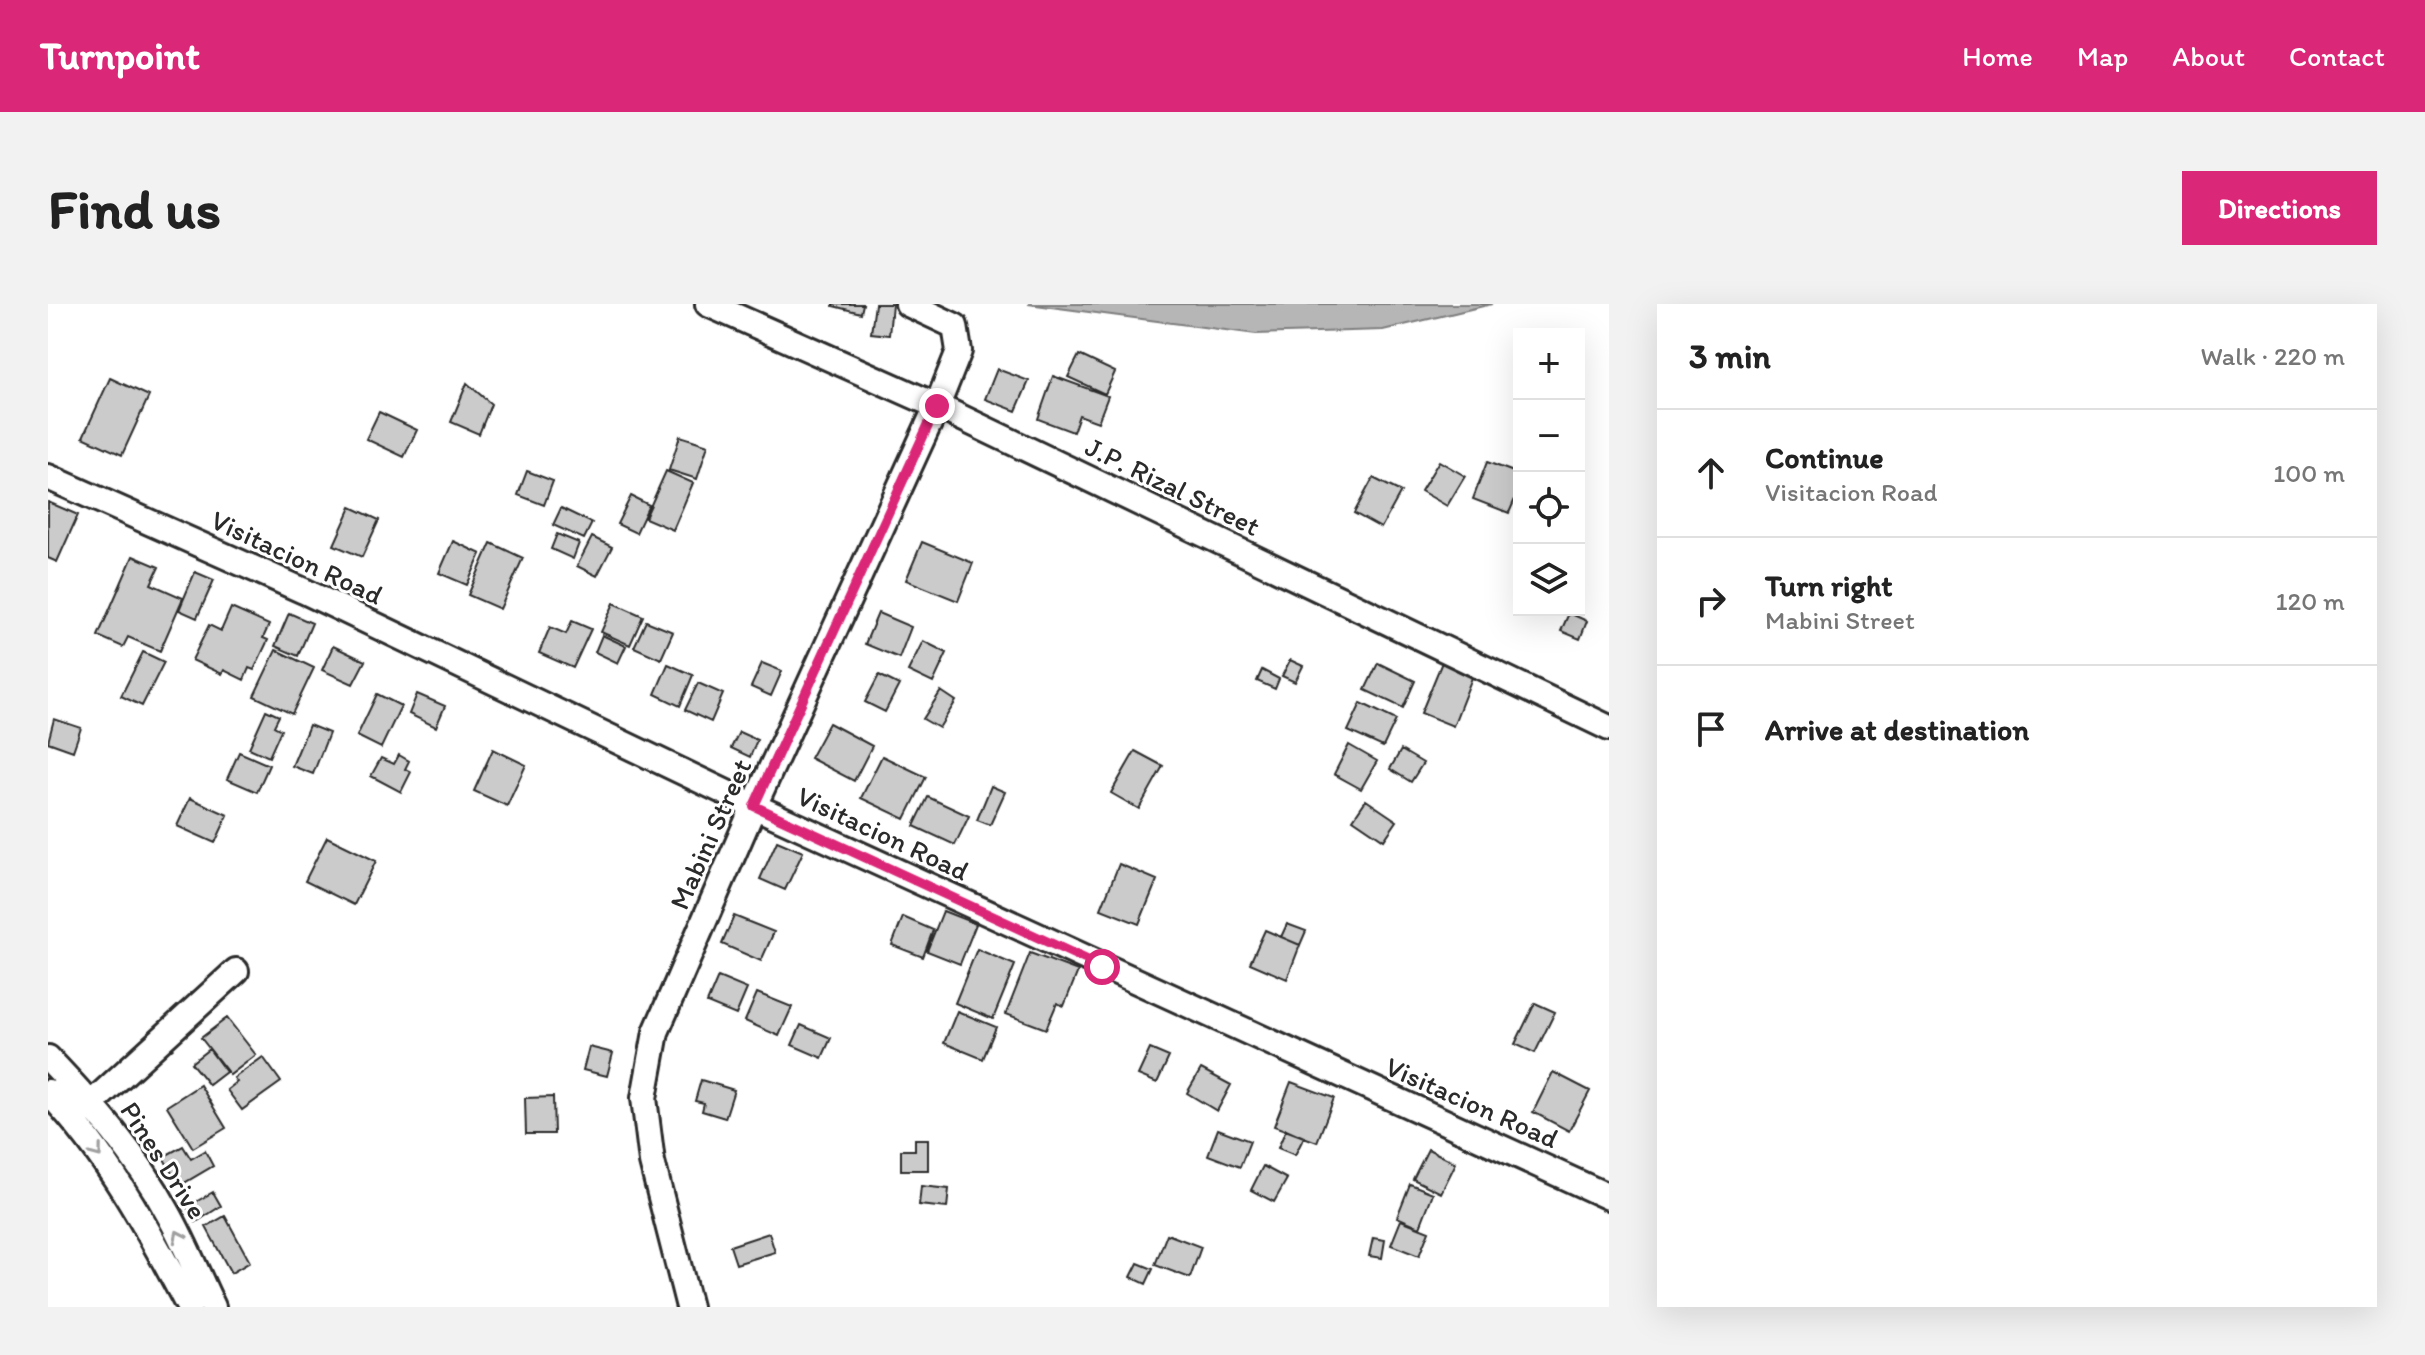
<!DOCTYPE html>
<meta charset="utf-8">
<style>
:root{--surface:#fff;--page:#f2f2f2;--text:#222;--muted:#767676;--line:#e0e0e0;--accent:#db2777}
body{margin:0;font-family:Itim,sans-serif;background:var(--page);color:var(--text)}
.controls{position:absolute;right:24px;top:24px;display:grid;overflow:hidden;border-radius:0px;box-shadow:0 8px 32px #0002}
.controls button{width:72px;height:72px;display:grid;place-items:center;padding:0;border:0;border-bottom:2px solid var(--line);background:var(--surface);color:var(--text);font:40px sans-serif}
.stop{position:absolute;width:24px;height:24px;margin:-18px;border:6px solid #db2777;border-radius:50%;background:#fff}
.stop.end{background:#db2777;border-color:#fff;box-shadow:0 2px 8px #0008}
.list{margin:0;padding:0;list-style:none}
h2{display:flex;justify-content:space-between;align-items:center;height:104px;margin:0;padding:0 32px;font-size:34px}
h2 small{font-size:26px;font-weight:400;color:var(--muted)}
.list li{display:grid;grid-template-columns:52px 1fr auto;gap:24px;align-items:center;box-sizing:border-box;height:128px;padding:0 32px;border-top:2px solid var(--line)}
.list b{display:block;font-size:30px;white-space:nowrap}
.list p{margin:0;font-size:26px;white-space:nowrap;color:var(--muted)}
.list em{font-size:26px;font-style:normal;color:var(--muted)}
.icon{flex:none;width:44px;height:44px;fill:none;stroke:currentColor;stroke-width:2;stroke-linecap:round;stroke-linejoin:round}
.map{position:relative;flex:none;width:1561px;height:1003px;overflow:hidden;border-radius:0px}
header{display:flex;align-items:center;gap:48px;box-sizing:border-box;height:112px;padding:0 40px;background:var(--accent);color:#fff}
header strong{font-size:38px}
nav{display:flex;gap:44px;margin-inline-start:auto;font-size:28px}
.intro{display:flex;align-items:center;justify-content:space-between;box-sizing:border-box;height:192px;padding:0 48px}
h1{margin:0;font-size:56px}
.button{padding:20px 36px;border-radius:0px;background:var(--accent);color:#fff;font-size:28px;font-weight:700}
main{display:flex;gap:48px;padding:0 48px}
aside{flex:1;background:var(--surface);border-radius:0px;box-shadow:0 8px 32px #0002}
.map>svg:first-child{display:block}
</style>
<header>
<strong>Turnpoint</strong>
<nav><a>Home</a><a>Map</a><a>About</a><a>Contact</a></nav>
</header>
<div class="intro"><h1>Find us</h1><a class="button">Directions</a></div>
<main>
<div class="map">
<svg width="1561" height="1003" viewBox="0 0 1561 1003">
<rect width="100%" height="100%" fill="#fff"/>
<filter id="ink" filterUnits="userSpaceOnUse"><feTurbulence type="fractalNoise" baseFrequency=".0125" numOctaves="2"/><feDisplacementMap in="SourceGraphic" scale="16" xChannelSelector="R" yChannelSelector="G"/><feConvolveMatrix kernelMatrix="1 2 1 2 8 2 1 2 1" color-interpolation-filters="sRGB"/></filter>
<g filter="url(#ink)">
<path fill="#b6b6b6" stroke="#7e7e7e" stroke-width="2" d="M 980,0 L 1444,0 L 1335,26 L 1208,30 Z"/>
<path fill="#cbcbcb" stroke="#2b2b2b" stroke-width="2" d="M 785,0 L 815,0 L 813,9 L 785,2 Z
M 827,0 L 844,0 L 841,31 L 823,29 Z
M 1031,51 L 1067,68 L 1057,90 L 1020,73 Z
M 949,65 L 981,77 L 968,107 L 937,95 Z
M 1005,72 L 1060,92 L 1050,118 L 1031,111 L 1025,128 L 990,115 Z
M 62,74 L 101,92 L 74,151 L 35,133 Z
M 419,79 L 443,100 L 431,130 L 403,118 Z
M 331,108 L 369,126 L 356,153 L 318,135 Z
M 632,132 L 660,141 L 649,175 L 621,166 Z
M 1391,157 L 1417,172 L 1399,202 L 1373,187 Z
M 1439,158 L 1471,170 L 1471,186 L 1461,209 L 1425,195 Z
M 479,167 L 505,177 L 496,201 L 470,191 Z
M 618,167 L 645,179 L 625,226 L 597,214 Z
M 1325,174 L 1353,188 L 1333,224 L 1306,209 Z
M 583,192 L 601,201 L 588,229 L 569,220 Z
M 0,198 L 30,211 L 9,258 L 0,254 Z
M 303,203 L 331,216 L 314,253 L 286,241 Z
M 513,204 L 544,219 L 536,235 L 505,221 Z
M 509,230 L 531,239 L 525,255 L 503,245 Z
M 544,233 L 564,243 L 549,272 L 529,262 Z
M 405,237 L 433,250 L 419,281 L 391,269 Z
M 874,238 L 925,259 L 910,297 L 858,276 Z
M 443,239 L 475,254 L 452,305 L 420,291 Z
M 85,252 L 111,263 L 103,280 L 135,294 L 112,347 L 80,333 L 75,343 L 50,332 Z
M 147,268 L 166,276 L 149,314 L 131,306 Z
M 566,299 L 595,312 L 582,341 L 553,328 Z
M 183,304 L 221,321 L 215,334 L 220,336 L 206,366 L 201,364 L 196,376 L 176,366 L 174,370 L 144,356 L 161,321 L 173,327 Z
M 241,309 L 264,319 L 250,352 L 227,342 Z
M 830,309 L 863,323 L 851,354 L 817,340 Z
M 1521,309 L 1539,317 L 1532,335 L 1513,327 Z
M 524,317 L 543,325 L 525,364 L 491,349 L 502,323 L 518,330 Z
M 598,317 L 625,328 L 613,355 L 586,343 Z
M 554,331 L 578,342 L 570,359 L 547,348 Z
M 875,337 L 899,349 L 885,379 L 860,367 Z
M 285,342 L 317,357 L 305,380 L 274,366 Z
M 228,346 L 266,364 L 244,410 L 206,392 Z
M 95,348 L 116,358 L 94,402 L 73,392 Z
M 1242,356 L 1255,362 L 1247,378 L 1234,372 Z
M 1394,358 L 1425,371 L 1405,422 L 1373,409 Z
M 714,359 L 734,367 L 723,392 L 703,383 Z
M 1330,359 L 1367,377 L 1355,404 L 1317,386 Z
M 620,360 L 645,371 L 632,402 L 607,390 Z
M 1214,366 L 1231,375 L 1227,385 L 1209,377 Z
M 831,371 L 851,381 L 837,408 L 817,398 Z
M 650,379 L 675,390 L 663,418 L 637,406 Z
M 893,387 L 908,397 L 891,424 L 875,415 Z
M 329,390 L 353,402 L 333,444 L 309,432 Z
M 369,390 L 397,402 L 388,423 L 361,410 Z
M 1313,399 L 1348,416 L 1335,443 L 1300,427 Z
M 218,406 L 231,412 L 226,422 L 233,426 L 221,453 L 201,444 Z
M 6,415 L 33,424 L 25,447 L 0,438 Z
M 781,419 L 824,442 L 806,477 L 762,454 Z
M 261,421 L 281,429 L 265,470 L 244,462 Z
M 691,428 L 709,436 L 702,453 L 683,444 Z
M 1301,441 L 1329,457 L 1313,485 L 1286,470 Z
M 445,445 L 478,461 L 459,502 L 426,487 Z
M 1353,446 L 1375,459 L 1363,478 L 1342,465 Z
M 1087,447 L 1115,462 L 1091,505 L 1063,489 Z
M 191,448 L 221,461 L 209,488 L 179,475 Z
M 351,451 L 361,457 L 357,465 L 363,468 L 353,488 L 323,472 L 333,454 L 346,460 Z
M 834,452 L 878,473 L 857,515 L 813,494 Z
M 943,482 L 957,488 L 942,521 L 929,516 Z
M 880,493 L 921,512 L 907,541 L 866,522 Z
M 142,494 L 180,511 L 167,539 L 129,522 Z
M 1318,496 L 1349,517 L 1336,536 L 1305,515 Z
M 279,533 L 328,557 L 306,601 L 257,577 Z
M 729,537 L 755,548 L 737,586 L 712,575 Z
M 1071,560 L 1109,576 L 1091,620 L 1053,605 Z
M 895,607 L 928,620 L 912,660 L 879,647 Z
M 686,612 L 726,628 L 713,657 L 674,640 Z
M 855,613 L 885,626 L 875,653 L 844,641 Z
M 1239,620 L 1258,627 L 1252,641 L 1233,633 Z
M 1217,626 L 1252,641 L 1239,675 L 1202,659 Z
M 929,645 L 967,661 L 945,715 L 907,699 Z
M 982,649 L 1030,667 L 1016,702 L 1009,699 L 998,725 L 958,710 Z
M 670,673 L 699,685 L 688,711 L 659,699 Z
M 709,689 L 744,703 L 731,732 L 697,717 Z
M 1487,699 L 1507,708 L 1487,749 L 1467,740 Z
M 909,707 L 948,723 L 935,755 L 896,739 Z
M 179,714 L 208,751 L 182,771 L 153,734 Z
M 753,721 L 783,734 L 774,754 L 744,741 Z
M 541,743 L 565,749 L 559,772 L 535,766 Z
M 161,745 L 178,768 L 161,781 L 143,759 Z
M 1102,745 L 1121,753 L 1109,779 L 1090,771 Z
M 215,753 L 233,778 L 194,806 L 179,786 L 189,778 L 186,774 Z
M 1153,765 L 1183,781 L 1169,807 L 1139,789 Z
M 1505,768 L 1542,787 L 1521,827 L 1485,808 Z
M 653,776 L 686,786 L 677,814 L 654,807 L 656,799 L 647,797 Z
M 1243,778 L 1286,794 L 1269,838 L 1226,822 Z
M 152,781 L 178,824 L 145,844 L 119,802 Z
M 505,793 L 506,830 L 478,830 L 477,794 Z
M 1170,825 L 1202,837 L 1192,863 L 1160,851 Z
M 1238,825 L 1256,833 L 1247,851 L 1230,844 Z
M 867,835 L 880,835 L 880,866 L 853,866 L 853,846 L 867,846 Z
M 135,842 L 143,855 L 157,847 L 165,862 L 131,882 L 115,853 Z
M 1380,845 L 1408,859 L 1393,889 L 1365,875 Z
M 1215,862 L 1239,875 L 1226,898 L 1203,886 Z
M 1362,880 L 1385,889 L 1372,923 L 1349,913 Z
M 873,882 L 901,885 L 899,904 L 871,901 Z
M 165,888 L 173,902 L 148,918 L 139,903 Z
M 177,912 L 202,958 L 183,969 L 158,923 Z
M 1353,916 L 1381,927 L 1371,952 L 1343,941 Z
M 721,929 L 727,948 L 688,960 L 682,942 Z
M 1119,930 L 1153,943 L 1142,974 L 1107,961 Z
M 1325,934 L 1337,936 L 1334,954 L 1321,952 Z
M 1090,959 L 1105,965 L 1098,980 L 1083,973 Z"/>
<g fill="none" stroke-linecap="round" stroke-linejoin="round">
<g stroke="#2b2b2b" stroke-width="30">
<path id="minor" d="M 660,0 L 889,102 L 1561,424
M 0,173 L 256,287 L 706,502 L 1561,893
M 0,754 C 45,801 89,851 120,909 C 137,939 150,972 165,1003
M 0,788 C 60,851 101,927 141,1003
M 33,809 L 188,667
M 641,1003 L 604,858 L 596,794 L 608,728 L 706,502 L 889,102 L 911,47 L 907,22 L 860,0"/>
</g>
<use href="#minor" stroke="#fff" stroke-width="24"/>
</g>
<defs><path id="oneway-chevron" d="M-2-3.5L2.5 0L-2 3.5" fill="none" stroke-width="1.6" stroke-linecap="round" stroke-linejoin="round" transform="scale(2)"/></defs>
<g stroke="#a0a0a0">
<use href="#oneway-chevron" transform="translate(49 848) rotate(53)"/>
<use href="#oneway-chevron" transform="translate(131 932) rotate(-115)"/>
</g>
</g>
<g fill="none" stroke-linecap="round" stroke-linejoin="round" filter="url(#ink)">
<path stroke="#db2777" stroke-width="10" d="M 889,102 L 706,502 L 1054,663"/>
</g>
<g text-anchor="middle" stroke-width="6" stroke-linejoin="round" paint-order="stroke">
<g font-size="28" fill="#2b2b2b" stroke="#fff">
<text transform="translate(1125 182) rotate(26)" y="10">J.P. Rizal Street</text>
<text transform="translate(249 253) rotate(25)" y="10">Visitacion Road</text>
<text transform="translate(835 529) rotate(25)" y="10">Visitacion Road</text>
<text transform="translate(662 530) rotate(-66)" y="10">Mabini Street</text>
<text transform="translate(1424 798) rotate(24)" y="10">Visitacion Road</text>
<text transform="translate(116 856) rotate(57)" y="10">Pines Drive</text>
</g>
</g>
</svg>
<div class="controls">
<button>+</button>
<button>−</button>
<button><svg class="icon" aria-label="locate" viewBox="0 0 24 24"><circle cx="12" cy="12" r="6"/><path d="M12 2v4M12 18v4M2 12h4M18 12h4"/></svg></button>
<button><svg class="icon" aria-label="layers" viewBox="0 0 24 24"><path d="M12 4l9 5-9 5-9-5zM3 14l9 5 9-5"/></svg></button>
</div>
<div class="stop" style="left:1054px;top:663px"></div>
<div class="stop end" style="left:889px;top:102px"></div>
</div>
<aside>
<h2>3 min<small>Walk · 220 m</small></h2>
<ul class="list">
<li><svg class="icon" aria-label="ahead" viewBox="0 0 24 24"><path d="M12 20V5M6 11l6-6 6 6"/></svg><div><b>Continue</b><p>Visitacion Road</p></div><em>100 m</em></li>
<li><svg class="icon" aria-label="right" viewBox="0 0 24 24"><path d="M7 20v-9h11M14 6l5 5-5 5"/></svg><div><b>Turn right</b><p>Mabini Street</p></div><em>120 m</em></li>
<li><svg class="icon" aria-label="arrive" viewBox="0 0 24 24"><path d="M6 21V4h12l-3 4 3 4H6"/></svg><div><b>Arrive at destination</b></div></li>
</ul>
</aside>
</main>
